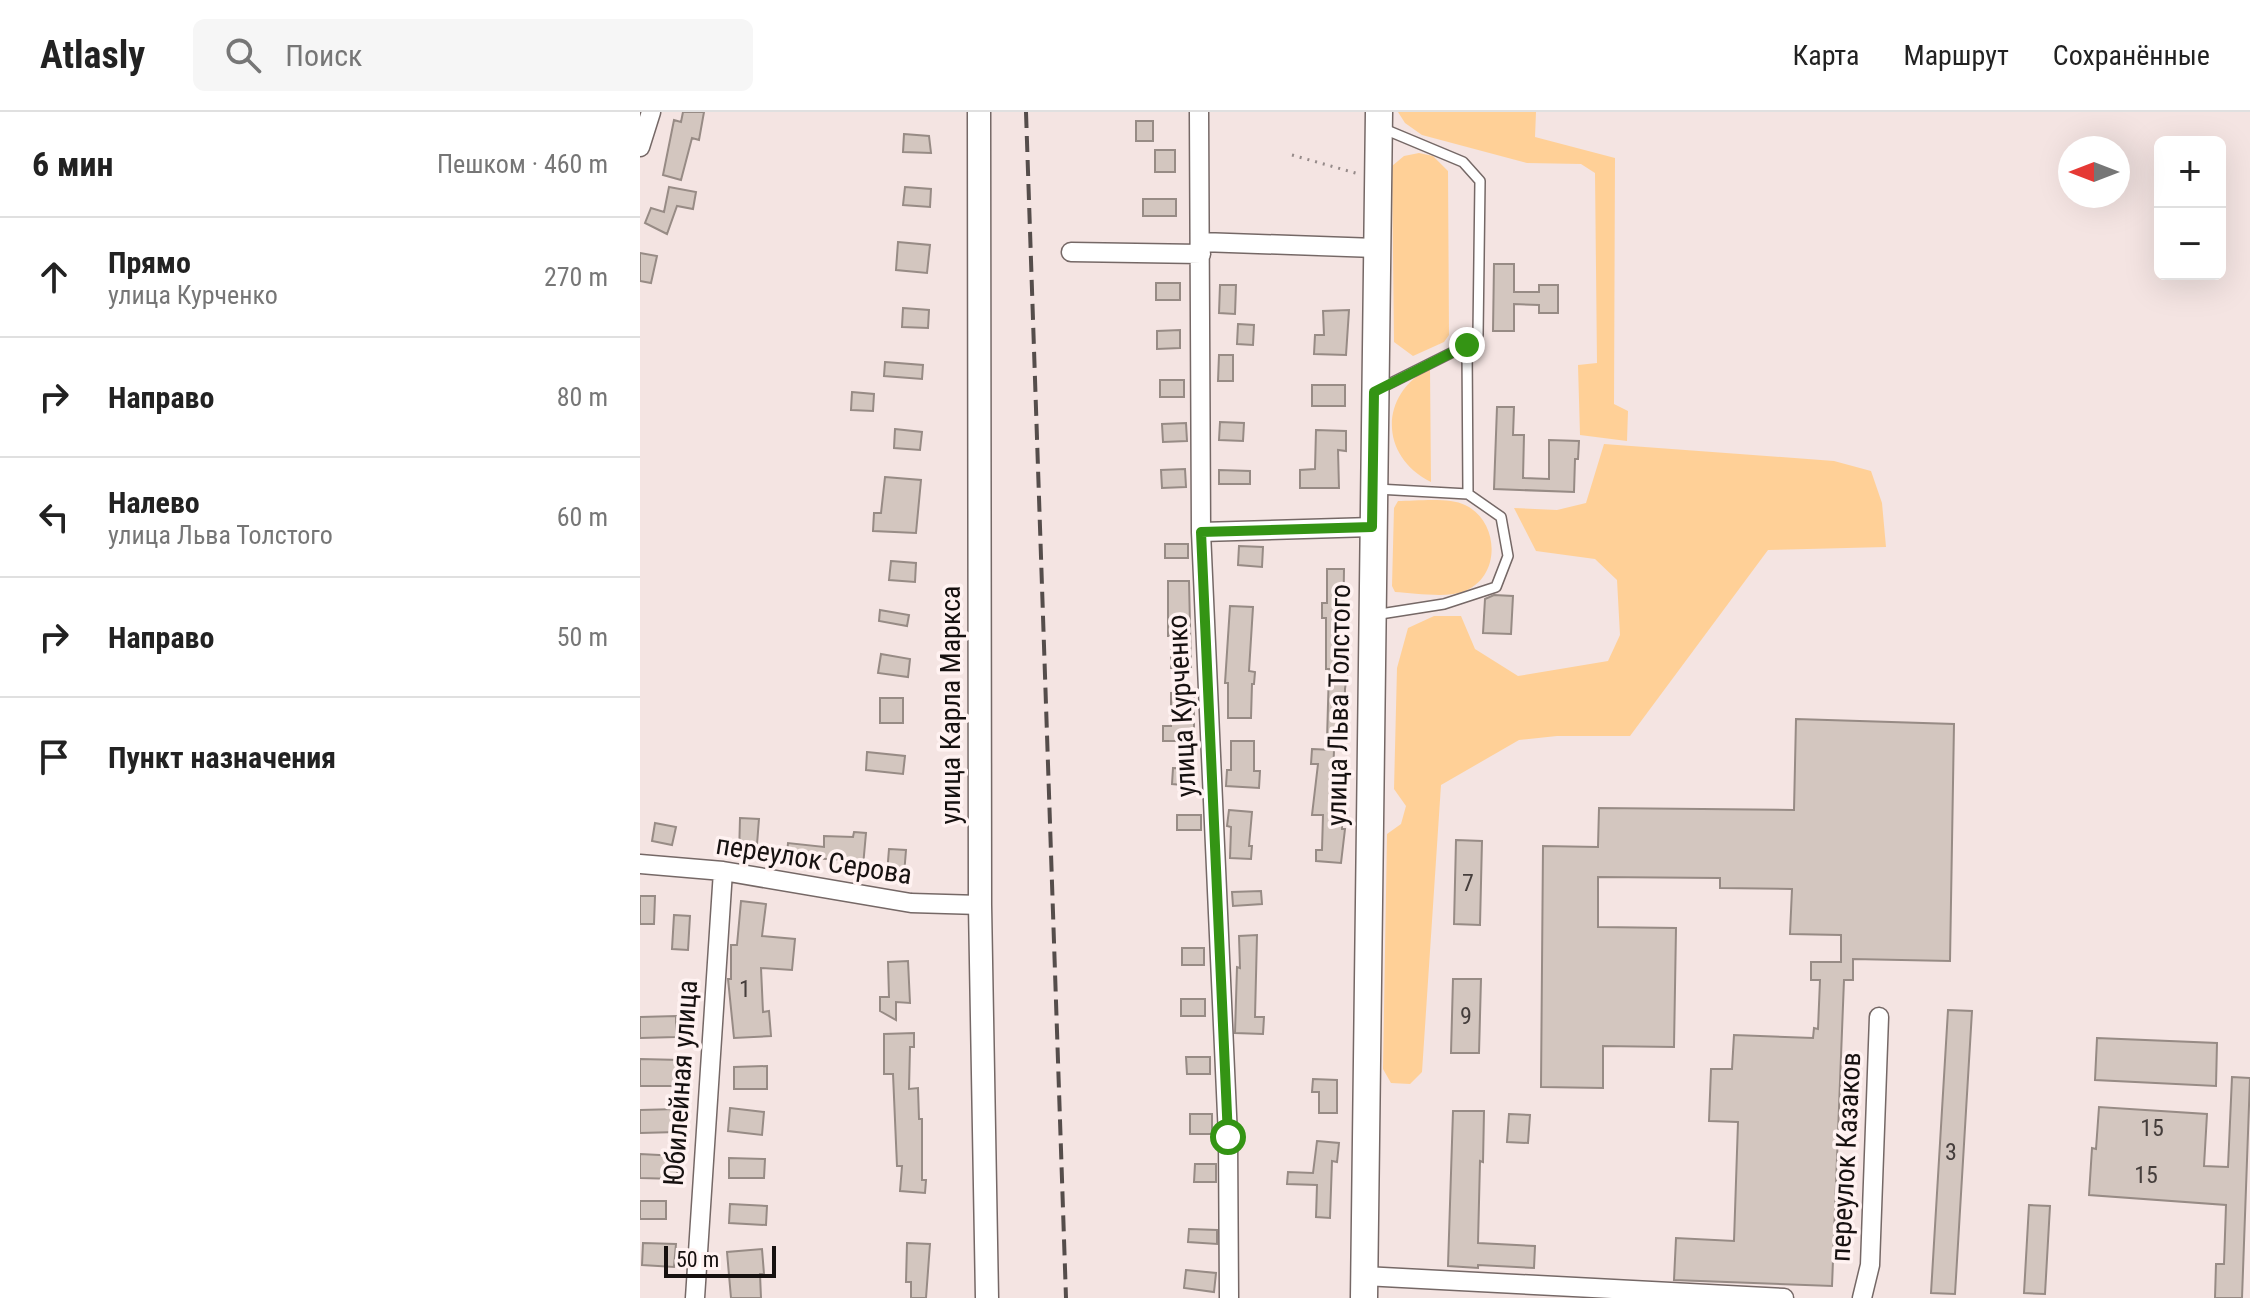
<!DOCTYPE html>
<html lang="ru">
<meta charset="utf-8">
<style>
:root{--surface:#fff;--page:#f6f6f6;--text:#222;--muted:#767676;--line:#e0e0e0}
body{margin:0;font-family:"Roboto Condensed",sans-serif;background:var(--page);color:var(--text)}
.controls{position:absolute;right:24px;top:24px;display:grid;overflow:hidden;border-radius:12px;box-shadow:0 8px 32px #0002}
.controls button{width:72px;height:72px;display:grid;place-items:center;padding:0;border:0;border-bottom:2px solid var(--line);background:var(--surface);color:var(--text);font:40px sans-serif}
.compass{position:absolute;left:1418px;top:24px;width:72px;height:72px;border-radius:50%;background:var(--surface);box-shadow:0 8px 32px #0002;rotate:270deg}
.scale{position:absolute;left:24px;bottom:20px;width:112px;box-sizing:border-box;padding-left:8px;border:4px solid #161110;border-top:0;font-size:22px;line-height:28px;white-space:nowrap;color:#161110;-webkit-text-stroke:6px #fff2f1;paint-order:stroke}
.stop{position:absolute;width:24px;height:24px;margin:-18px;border:6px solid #349414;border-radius:50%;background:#fff}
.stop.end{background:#349414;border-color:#fff;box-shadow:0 2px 8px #0008}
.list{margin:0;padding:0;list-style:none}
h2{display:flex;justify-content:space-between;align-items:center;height:104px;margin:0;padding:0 32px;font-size:34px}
h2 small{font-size:26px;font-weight:400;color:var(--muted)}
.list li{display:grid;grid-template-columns:52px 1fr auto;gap:24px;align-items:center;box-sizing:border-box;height:120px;padding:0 32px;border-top:2px solid var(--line)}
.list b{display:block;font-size:30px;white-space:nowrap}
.list p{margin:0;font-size:26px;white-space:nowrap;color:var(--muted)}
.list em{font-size:26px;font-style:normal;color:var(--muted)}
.icon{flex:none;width:44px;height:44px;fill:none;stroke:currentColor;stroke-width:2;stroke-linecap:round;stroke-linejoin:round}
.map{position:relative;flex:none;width:1610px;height:1186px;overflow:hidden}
header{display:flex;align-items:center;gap:48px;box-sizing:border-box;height:112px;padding:0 40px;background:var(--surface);border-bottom:2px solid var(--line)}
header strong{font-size:38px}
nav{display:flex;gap:44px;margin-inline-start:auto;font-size:28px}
.search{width:560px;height:72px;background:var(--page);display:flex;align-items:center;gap:20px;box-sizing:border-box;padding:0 28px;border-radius:12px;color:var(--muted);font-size:30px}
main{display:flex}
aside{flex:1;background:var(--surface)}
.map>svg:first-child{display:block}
</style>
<header>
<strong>Atlasly</strong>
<div class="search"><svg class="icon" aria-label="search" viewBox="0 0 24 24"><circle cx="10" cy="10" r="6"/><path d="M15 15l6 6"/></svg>Поиск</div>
<nav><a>Карта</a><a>Маршрут</a><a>Сохранённые</a></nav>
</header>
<main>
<aside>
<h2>6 мин<small>Пешком · 460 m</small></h2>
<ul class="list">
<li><svg class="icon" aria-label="ahead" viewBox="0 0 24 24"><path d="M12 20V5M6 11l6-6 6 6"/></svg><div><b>Прямо</b><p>улица Курченко</p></div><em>270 m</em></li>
<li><svg class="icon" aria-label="right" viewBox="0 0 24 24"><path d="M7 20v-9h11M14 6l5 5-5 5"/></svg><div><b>Направо</b></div><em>80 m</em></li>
<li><svg class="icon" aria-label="left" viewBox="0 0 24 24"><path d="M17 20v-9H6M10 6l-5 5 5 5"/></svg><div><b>Налево</b><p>улица Льва Толстого</p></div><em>60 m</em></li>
<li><svg class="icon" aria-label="right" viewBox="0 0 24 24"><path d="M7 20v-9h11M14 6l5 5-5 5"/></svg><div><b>Направо</b></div><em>50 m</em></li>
<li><svg class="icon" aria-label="arrive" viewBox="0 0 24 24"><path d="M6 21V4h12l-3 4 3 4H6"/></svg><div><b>Пункт назначения</b></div></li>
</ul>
</aside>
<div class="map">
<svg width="1610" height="1186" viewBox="0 0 1610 1186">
<rect width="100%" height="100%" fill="#f4e4e2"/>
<path fill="#ffd097" d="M 758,0 L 896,0 L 895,25 L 975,46 L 974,292 L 988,299 L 987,329 L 940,323 L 938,253 L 957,251 L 955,61 L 941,52 L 887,51 L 782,23 L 765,11 Z
M 779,41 L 793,44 L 808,59 L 809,223 L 804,230 L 773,244 L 754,230 L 752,54 L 764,44 Z
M 790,256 L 791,370 C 739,344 739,282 790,256 Z
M 964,332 L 1194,349 L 1231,359 L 1242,391 L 1246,435 L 1128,438 L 990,624 L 917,624 L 879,628 L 801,673 L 782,960 L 770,972 L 751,971 L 743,957 L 747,722 L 761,712 L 766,694 L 754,677 L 757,556 L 768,516 L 794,504 L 821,504 L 835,537 L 878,564 L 968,549 L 980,523 L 977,468 L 955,447 L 896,439 L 874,396 L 917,398 L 946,391 Z
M 758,389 C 776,389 810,385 825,393 C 860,409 862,467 822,480 C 806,486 773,481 755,480 L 752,474 L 754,396 Z"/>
<path fill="#d3c6bf" stroke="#978b85" stroke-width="2" d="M 43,0 L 64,0 L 59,28 L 52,26 L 41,68 L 23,63 L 34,8 L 41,10 Z
M 496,9 L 513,9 L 513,29 L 496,29 Z
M 264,22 L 289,24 L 291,41 L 263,40 Z
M 515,38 L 535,38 L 535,60 L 515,60 Z
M 29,75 L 56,80 L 53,97 L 37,94 L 27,122 L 5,111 L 11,96 L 24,100 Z
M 265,75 L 291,77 L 290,95 L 263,93 Z
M 503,87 L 536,87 L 536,104 L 503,104 Z
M 258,130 L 290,133 L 287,161 L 256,158 Z
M 0,141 L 17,144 L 11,171 L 0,169 Z
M 854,152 L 874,152 L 874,180 L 899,180 L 899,173 L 918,173 L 918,201 L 899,201 L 899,193 L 874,192 L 874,219 L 853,219 Z
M 516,171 L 540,171 L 540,188 L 516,188 Z
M 580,173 L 596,173 L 595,202 L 579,201 Z
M 263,196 L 289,198 L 288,216 L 262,215 Z
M 709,198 L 706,243 L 674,242 L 675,223 L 684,223 L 683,199 Z
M 598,212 L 614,213 L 613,233 L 597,232 Z
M 540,218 L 540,236 L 517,237 L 517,219 Z
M 579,243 L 593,243 L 593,269 L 578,269 Z
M 245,250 L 283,253 L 282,267 L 244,264 Z
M 520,268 L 544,268 L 544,285 L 520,285 Z
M 672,273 L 705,273 L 705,294 L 672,294 Z
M 212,280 L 234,282 L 233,299 L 211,298 Z
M 857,295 L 874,295 L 873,323 L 884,323 L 883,366 L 909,367 L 909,328 L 939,329 L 938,347 L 935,347 L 934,380 L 854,377 Z
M 580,310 L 604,311 L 603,329 L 579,328 Z
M 546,311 L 547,329 L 523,330 L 522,312 Z
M 255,317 L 282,320 L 280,338 L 254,336 Z
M 676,318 L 706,319 L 706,339 L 698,338 L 699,376 L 660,376 L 660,358 L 675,357 Z
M 545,357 L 546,375 L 522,376 L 521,358 Z
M 579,358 L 610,359 L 610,372 L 579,372 Z
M 245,365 L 281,368 L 276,421 L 233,419 L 234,401 L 241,401 Z
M 525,432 L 548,432 L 548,446 L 525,446 Z
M 599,434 L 623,435 L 622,455 L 598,453 Z
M 251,449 L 276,451 L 275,470 L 249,468 Z
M 687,457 L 704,457 L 703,521 L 708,521 L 709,546 L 705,577 L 704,628 L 687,628 L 689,557 L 686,557 L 686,506 L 682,506 L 682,491 L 687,491 Z
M 528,469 L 549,469 L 551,556 L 531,556 L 531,524 L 528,524 Z
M 854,483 L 873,484 L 871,522 L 843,521 L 845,487 Z
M 590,494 L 613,495 L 609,559 L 615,560 L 614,572 L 612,572 L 611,606 L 588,606 L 588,571 L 585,571 Z
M 240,498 L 269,503 L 267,514 L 239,509 Z
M 241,542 L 270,547 L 268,565 L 238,561 Z
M 531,581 L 554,581 L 554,629 L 523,629 L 523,614 L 531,614 Z
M 240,586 L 263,586 L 263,611 L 240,611 Z
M 1156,607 L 1314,612 L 1310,849 L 1213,847 L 1213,868 L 1204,868 L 1192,1174 L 1034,1168 L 1036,1126 L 1094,1129 L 1098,1010 L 1069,1009 L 1071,957 L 1092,957 L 1094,923 L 1173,926 L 1174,916 L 1178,917 L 1180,868 L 1171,868 L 1171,850 L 1201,850 L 1201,823 L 1150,822 L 1152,777 L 1080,776 L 1080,766 L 958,765 L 958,815 L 1036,816 L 1034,935 L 963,934 L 963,976 L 901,975 L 903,734 L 958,735 L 959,696 L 1154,698 Z
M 591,629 L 614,629 L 614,659 L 620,659 L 619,676 L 586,674 L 587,658 L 591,658 Z
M 672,637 L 694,638 L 693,666 L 699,666 L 697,688 L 702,688 L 702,717 L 705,717 L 701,751 L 676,749 L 676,738 L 682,738 L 683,703 L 672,703 L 678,652 L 671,652 Z
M 227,640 L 265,644 L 263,662 L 226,658 Z
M 533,656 L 555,657 L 554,674 L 532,672 Z
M 589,698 L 612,700 L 609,734 L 612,734 L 611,747 L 590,746 L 591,715 L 587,714 Z
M 537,703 L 561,703 L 561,718 L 537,718 Z
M 100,706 L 119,707 L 116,745 L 99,744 Z
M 15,711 L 36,715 L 32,733 L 12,729 Z
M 214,720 L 226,721 L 223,754 L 210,752 L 210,748 L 164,746 L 164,753 L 146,752 L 148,731 L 184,735 L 184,724 L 213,725 Z
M 816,728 L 842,729 L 840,813 L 814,812 Z
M 249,737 L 266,738 L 264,763 L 247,762 Z
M 621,779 L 622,792 L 593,794 L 592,780 Z
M 0,784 L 15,784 L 14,812 L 0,812 Z
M 101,789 L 126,792 L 122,824 L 155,827 L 152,858 L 121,856 L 123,900 L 129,899 L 131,924 L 94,926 L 88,867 L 91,867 L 91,833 L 97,833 Z
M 34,803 L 50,804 L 48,838 L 32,837 Z
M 617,823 L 615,905 L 624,905 L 623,922 L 595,921 L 597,855 L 600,856 L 599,824 Z
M 542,836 L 564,836 L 564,853 L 542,853 Z
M 268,849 L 270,891 L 256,890 L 256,908 L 240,899 L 240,885 L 249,885 L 248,850 Z
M 813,867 L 841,867 L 839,941 L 811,941 Z
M 541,887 L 565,887 L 565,904 L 541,904 Z
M 1308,898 L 1332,899 L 1315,1182 L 1291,1181 Z
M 36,904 L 36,925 L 0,926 L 0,905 Z
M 274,921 L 274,935 L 270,935 L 269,977 L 278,976 L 279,1007 L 282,1007 L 282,1068 L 286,1068 L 285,1081 L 260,1079 L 262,1054 L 257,1054 L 253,962 L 244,962 L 244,922 Z
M 1457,926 L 1577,931 L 1576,974 L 1455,968 Z
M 546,945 L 570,945 L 570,962 L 547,962 Z
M 0,947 L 41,948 L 40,974 L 0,974 Z
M 127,954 L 127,977 L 94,977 L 94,955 Z
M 1592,965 L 1610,966 L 1602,1186 L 1575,1186 L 1576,1152 L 1584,1152 L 1586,1093 L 1449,1083 L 1452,1036 L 1456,1037 L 1459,995 L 1567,1002 L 1564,1054 L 1588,1055 Z
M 673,967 L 697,968 L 697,1001 L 679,1001 L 679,980 L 672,980 Z
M 90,996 L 124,1000 L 122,1023 L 88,1019 Z
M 37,997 L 37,1020 L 0,1021 L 0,998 Z
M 813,999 L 844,999 L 843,1050 L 840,1049 L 838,1131 L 895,1134 L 894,1156 L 838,1153 L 838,1156 L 808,1154 Z
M 550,1002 L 572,1002 L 572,1022 L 550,1022 Z
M 869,1002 L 890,1003 L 888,1031 L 867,1030 Z
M 677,1029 L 699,1031 L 697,1050 L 692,1049 L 690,1106 L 676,1105 L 677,1073 L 647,1072 L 648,1060 L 673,1061 Z
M 0,1042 L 38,1044 L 37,1067 L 0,1066 Z
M 89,1046 L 125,1047 L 124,1066 L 89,1066 Z
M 555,1052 L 576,1052 L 576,1070 L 554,1070 Z
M 0,1089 L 26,1089 L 26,1107 L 0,1107 Z
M 90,1092 L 127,1094 L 126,1113 L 89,1111 Z
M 1389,1093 L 1410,1094 L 1405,1182 L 1384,1181 Z
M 549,1117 L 577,1118 L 577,1132 L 548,1130 Z
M 3,1131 L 36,1132 L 34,1155 L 2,1153 Z
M 267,1131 L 290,1132 L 286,1186 L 271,1186 L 271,1170 L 266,1170 Z
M 122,1137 L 124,1162 L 120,1162 L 121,1186 L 91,1186 L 87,1140 Z
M 546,1158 L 576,1161 L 574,1180 L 544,1176 Z"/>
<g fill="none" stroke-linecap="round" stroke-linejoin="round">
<g stroke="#756866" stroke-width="12">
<path id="service" d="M 827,233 L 828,382
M 741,276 L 827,233 L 838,223 L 840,69 L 823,50 L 744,17
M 734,503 L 804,492 L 856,475 L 868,444 L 861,405 L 828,382 L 737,377"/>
</g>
<g stroke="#756866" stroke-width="21">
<path id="minor" d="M 559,0 L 561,420 L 588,1025 L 589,1186
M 0,35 L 11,0
M 561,130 L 736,136
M 431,140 L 561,142
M 561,420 L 732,415
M 0,752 L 83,759 L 271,791 L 340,793
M 724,1164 L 1144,1186
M 55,1186 L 83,759
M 1222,1186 L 1230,1153 L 1239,905"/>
</g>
<g stroke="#756866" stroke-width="25">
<path id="tertiary" d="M 339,0 L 340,793 L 347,1186"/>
</g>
<g stroke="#756866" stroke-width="29">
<path id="secondary" d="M 724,1186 L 739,0"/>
</g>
<path stroke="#958a89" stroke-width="3" stroke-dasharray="2 6" stroke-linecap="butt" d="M 652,43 L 719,62"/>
<use href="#service" stroke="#fff" stroke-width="9"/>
<use href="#minor" stroke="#fff" stroke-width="18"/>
<use href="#tertiary" stroke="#fff" stroke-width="22"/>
<use href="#secondary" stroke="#fff" stroke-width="26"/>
<path stroke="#554d4b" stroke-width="4" stroke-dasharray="16 8" stroke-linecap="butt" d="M 386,0 L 426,1186"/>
</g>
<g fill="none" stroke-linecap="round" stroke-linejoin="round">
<path stroke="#349414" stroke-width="10" d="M 588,1025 L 561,420 L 732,415 L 734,280 L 827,233"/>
</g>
<g text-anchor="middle" stroke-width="7" stroke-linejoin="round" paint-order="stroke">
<g font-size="24" fill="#453e3c">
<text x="828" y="779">7</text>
<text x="105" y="885">1</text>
<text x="826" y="912">9</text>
<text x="1512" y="1024">15</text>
<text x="1311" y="1048">3</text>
<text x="1506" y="1071">15</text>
</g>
<g font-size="28" fill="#161110" stroke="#fff2f1">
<text transform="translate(310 593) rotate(-90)" y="10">улица Карла Маркса</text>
<text transform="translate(698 593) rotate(-89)" y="10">улица Льва Толстого</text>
<text transform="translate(541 594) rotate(-93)" y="10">улица Курченко</text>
<text transform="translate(174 747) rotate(9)" y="10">переулок Серова</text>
<text transform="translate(40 971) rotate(-86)" y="10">Юбилейная улица</text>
<text transform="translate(1205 1045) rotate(-87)" y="10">переулок Казаков</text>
</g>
</g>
</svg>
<div class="controls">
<button>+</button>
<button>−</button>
</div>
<svg class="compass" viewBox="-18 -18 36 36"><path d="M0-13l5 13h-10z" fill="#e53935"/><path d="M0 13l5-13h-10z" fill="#767676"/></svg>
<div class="scale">50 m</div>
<div class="stop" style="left:588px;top:1025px"></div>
<div class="stop end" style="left:827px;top:233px"></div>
</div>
</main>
